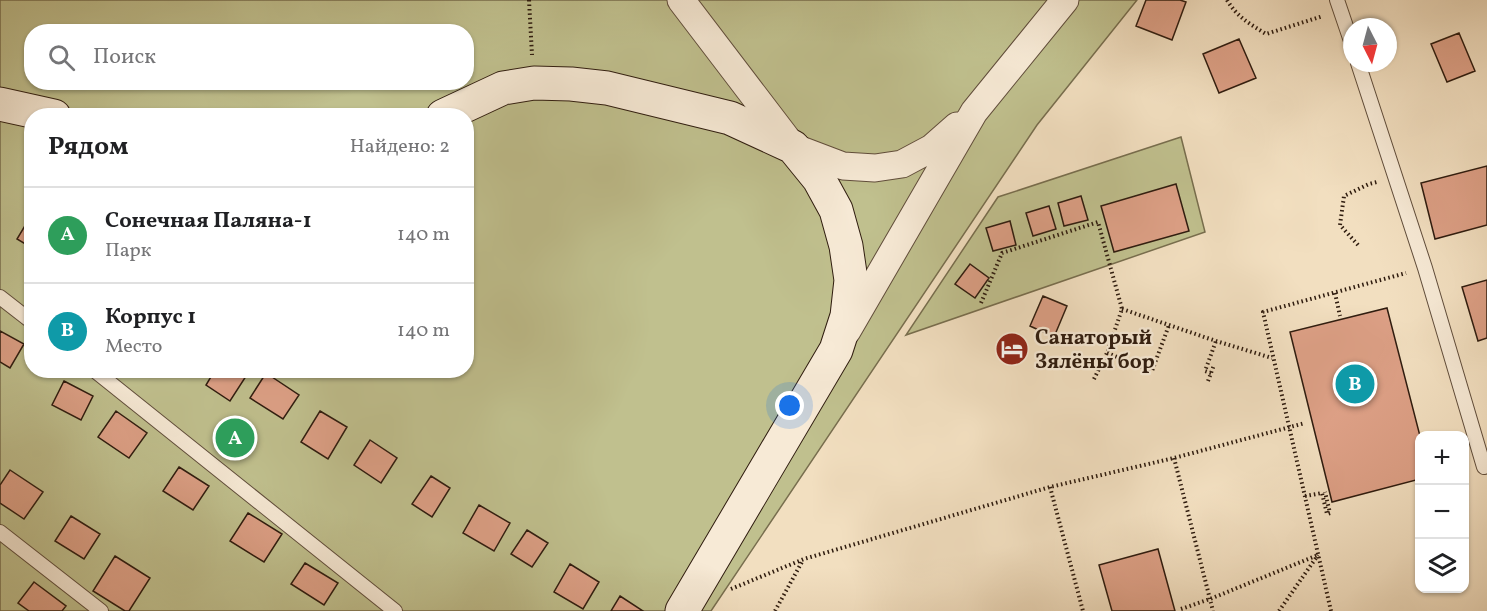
<!DOCTYPE html>
<html lang="ru">
<meta charset="utf-8">
<style>
:root{--surface:#fff;--page:#f2f2f2;--text:#202124;--muted:#757577;--line:#e0e0e0;--accent:#0b8043}
body{margin:0;font-family:Vollkorn,serif;background:var(--page);color:var(--text)}
.controls{position:absolute;right:18px;bottom:18px;display:grid;overflow:hidden;border-radius:12px;box-shadow:0 2px 4px #0004}
.controls button{width:54px;height:54px;display:grid;place-items:center;padding:0;border:0;border-bottom:2px solid var(--line);background:var(--surface);color:var(--text);font:30px sans-serif}
.compass{position:absolute;left:1343px;top:18px;width:54px;height:54px;border-radius:50%;background:var(--surface);box-shadow:0 2px 4px #0004;rotate:174deg}
.you{position:absolute;left:790px;top:406px;width:21px;height:21px;margin:-15px;border:4px solid #fff;border-radius:50%;background:#1a73e8;box-shadow:0 0 0 9px #1a73e833}
.badge{display:grid;place-items:center;width:39px;height:39px;border-radius:50%;background:var(--accent);color:#fff;font-size:20px;font-weight:700}
.pin{position:absolute;translate:-50% -50%;border:3px solid #fff;box-shadow:0 2px 6px #0006}
.list{margin:0;padding:0;list-style:none}
h2{display:flex;justify-content:space-between;align-items:center;height:78px;margin:0;padding:0 24px;font-size:26px}
h2 small{font-size:20px;font-weight:400;color:var(--muted)}
.list li{display:grid;grid-template-columns:39px 1fr auto;gap:18px;align-items:center;box-sizing:border-box;height:96px;padding:0 24px;border-top:2px solid var(--line)}
.list b{display:block;font-size:22px;white-space:nowrap}
.list p{margin:0;font-size:20px;white-space:nowrap;color:var(--muted)}
.list em{font-size:20px;font-style:normal;color:var(--muted)}
.icon{flex:none;width:33px;height:33px;fill:none;stroke:currentColor;stroke-width:2;stroke-linecap:round;stroke-linejoin:round}
.map{position:relative;flex:none;width:1487px;height:611px;overflow:hidden}
.search{position:absolute;background:var(--surface);box-shadow:0 2px 4px #0004;left:24px;top:24px;width:450px;height:66px;display:flex;align-items:center;gap:15px;box-sizing:border-box;padding:0 21px;border-radius:24px;color:var(--muted);font-size:22px}
.panel{position:absolute;background:var(--surface);box-shadow:0 2px 4px #0004;left:24px;top:108px;width:450px;height:270px;border-radius:24px}
.map>svg:first-child{display:block}
</style>
<div class="map">
<svg width="1487" height="611" viewBox="0 0 1487 611">
<rect width="100%" height="100%" fill="#f2dfc0"/>
<filter id="stains"><feTurbulence type="fractalNoise" baseFrequency=".00333" numOctaves="4"/><feColorMatrix values="0 0 0 0 .2 0 0 0 0 .09 0 0 0 0 .02 0 0 0 .5 -.17"/></filter>
<radialGradient id="worn" r=".72"><stop offset=".6" stop-color="#630" stop-opacity="0"/><stop offset="1" stop-color="#630" stop-opacity=".3"/></radialGradient>
<path fill="#c0c08e" stroke="#786e4e" stroke-width="1.5" fill-rule="evenodd" d="M 0,0 L 1137,0 L 1037,125 L 711,611 L 0,611 ZM 32,32 L 466,32 L 466,82 L 32,82 ZM 32,116 L 466,116 L 466,370 L 32,370 Z
M 1181,137 L 1205,232 L 906,335 L 998,197 Z"/>
<path fill="#dda086" stroke="#2f1c0f" stroke-width="1.5" d="M 1146,0 L 1180,0 L 1186,2 L 1172,40 L 1136,26 Z
M 1459,33 L 1475,71 L 1447,82 L 1431,44 Z
M 1239,39 L 1256,78 L 1219,93 L 1203,54 Z
M 1487,166 L 1487,225 L 1435,239 L 1421,183 Z
M 1176,184 L 1189,231 L 1114,252 L 1101,206 Z
M 1081,196 L 1088,220 L 1064,226 L 1058,203 Z
M 1049,206 L 1056,229 L 1033,236 L 1026,213 Z
M 29,219 L 32,221 L 32,248 L 17,239 Z
M 1010,221 L 1016,245 L 993,251 L 986,228 Z
M 970,264 L 989,278 L 975,298 L 955,284 Z
M 1487,280 L 1487,338 L 1478,341 L 1462,287 Z
M 1043,296 L 1067,306 L 1054,337 L 1030,326 Z
M 1387,308 L 1420,436 L 1420,479 L 1332,502 L 1290,332 Z
M 0,331 L 24,344 L 10,368 L 0,362 Z
M 215,370 L 250,370 L 230,401 L 206,385 Z
M 266,373 L 299,395 L 283,419 L 250,398 Z
M 64,381 L 93,396 L 81,420 L 52,405 Z
M 116,411 L 147,433 L 129,458 L 98,437 Z
M 320,411 L 347,427 L 328,459 L 301,442 Z
M 370,440 L 397,458 L 381,483 L 354,465 Z
M 179,467 L 209,486 L 193,510 L 163,491 Z
M 10,470 L 43,492 L 24,519 L 0,503 L 0,485 Z
M 431,476 L 450,488 L 432,517 L 412,504 Z
M 479,505 L 510,523 L 494,551 L 463,533 Z
M 248,513 L 282,534 L 264,562 L 230,541 Z
M 71,516 L 100,534 L 84,559 L 55,541 Z
M 527,530 L 548,543 L 532,567 L 511,554 Z
M 1158,549 L 1175,611 L 1112,611 L 1099,565 Z
M 115,556 L 150,578 L 129,611 L 125,611 L 93,591 Z
M 305,563 L 338,583 L 324,605 L 291,584 Z
M 570,564 L 599,582 L 583,609 L 554,592 Z
M 34,582 L 66,606 L 62,611 L 29,611 L 18,603 Z
M 620,596 L 643,611 L 611,611 Z"/>
<g fill="none" stroke-linecap="round" stroke-linejoin="round">
<g stroke="#604d3b" stroke-width="16">
<path id="lane" d="M 1337,0 L 1352,44
M 1358,63 L 1425,268 L 1484,467
M 0,297 L 32,322
M 94,370 L 395,611
M 0,532 L 101,611"/>
</g>
<g stroke="#604d3b" stroke-width="29">
<path id="street" d="M 681,0 L 793,147 L 843,166 L 875,168 L 902,164 L 932,148 L 957,126
M 847,331 L 974,112 L 1065,0"/>
</g>
<g stroke="#2f1c0f" stroke-width="35">
<path id="secondary" d="M 0,104 L 54,116
M 443,116 L 503,88 L 534,83 L 571,84 L 607,88 L 730,118 L 793,147 L 819,179 L 836,210 L 846,246 L 851,280 L 847,316 L 836,350 L 682,611"/>
</g>
<path stroke="#2f1c0f" stroke-width="4" stroke-dasharray="1.5 3" stroke-linecap="butt" d="M 529,0 L 532,55
M 1227,0 C 1237,17 1250,24 1266,34 L 1323,16
M 1358,245 L 1340,225 L 1344,196 L 1369,184 L 1377,182
M 1335,293 L 1340,316
M 981,303 L 1002,253 L 1098,222 L 1122,309 L 1107,353 L 1093,381
M 1122,309 L 1216,341 L 1272,358
M 1107,353 L 1152,371 L 1169,325
M 1211,373 L 1205,371 L 1216,341
M 1208,381 L 1214,365
M 1174,458 L 1213,611
M 1050,487 L 1083,611
M 1305,496 L 1322,493 L 1327,514 L 1330,513 L 1325,492
M 731,589 L 804,559 L 1050,487 L 1174,458 L 1305,423
M 1181,609 L 1210,599 L 1318,555
M 775,611 L 803,560
M 1279,611 L 1318,555
M 1331,611 L 1263,312 L 1406,273"/>
<use href="#lane" stroke="#f7ead6" stroke-width="14"/>
<use href="#street" stroke="#f7ead6" stroke-width="27"/>
<use href="#secondary" stroke="#f7ead6" stroke-width="33"/>
</g>
<defs>
<g id="hotel-disc" transform="scale(1.725)"><circle r="9.5" fill="#8f2418" stroke="#f7ead6"/><path d="M-6-4.5h1.5V1H6V5H4.5V3h-9V5H-6ZM-4 0a1.8 1.8 0 1 1 3.6 0ZM.5 0V-2.5h3Q6-2.5 6 0Z" fill="#fff"/></g>
</defs>
<g fill-rule="evenodd">
<use href="#hotel-disc" x="1012" y="349"/>
</g>
<g text-anchor="middle" stroke-width="4.5" stroke-linejoin="round" paint-order="stroke">
<g font-size="21" font-weight="bold" fill="#2f1c0f" stroke="#f7ead6" text-anchor="start">
<text x="1035" y="344">Санаторый<tspan x="1035" dy="24">Зялёны бор</tspan></text>
</g>
</g>
<rect width="100%" height="100%" filter="url(#stains)"/>
<rect width="100%" height="100%" fill="url(#worn)"/>
</svg>
<div class="controls">
<button>+</button>
<button>−</button>
<button><svg class="icon" aria-label="layers" viewBox="0 0 24 24"><path d="M12 4l9 5-9 5-9-5zM3 14l9 5 9-5"/></svg></button>
</div>
<svg class="compass" viewBox="-18 -18 36 36"><path d="M0-13l5 13h-10z" fill="#e53935"/><path d="M0 13l5-13h-10z" fill="#757577"/></svg>
<div class="you"></div>
<div class="pin badge" style="left:235px;top:438px;background:#2e9e5b">A</div>
<div class="pin badge" style="left:1355px;top:384px;background:#0f9aa8">B</div>
<div class="search"><svg class="icon" aria-label="search" viewBox="0 0 24 24"><circle cx="10" cy="10" r="6"/><path d="M15 15l6 6"/></svg>Поиск</div>
<section class="panel">
<h2>Рядом<small>Найдено: 2</small></h2>
<ul class="list">
<li><span class="badge" style="background:#2e9e5b">A</span><div><b>Сонечная Паляна-1</b><p>Парк</p></div><em>140 m</em></li>
<li><span class="badge" style="background:#0f9aa8">B</span><div><b>Корпус 1</b><p>Место</p></div><em>140 m</em></li>
</ul>
</section>
</div>
